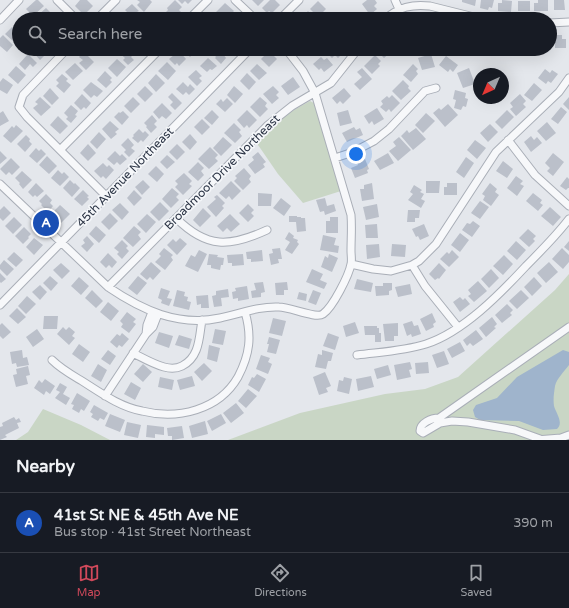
<!DOCTYPE html>
<meta charset="utf-8">
<style>
:root{--surface:#171b24;--page:#242831;--text:#f1f3f6;--muted:#9ea1a6;--line:#363941;--accent:#d1495b}
body{margin:0;font-family:"Varela Round",sans-serif;background:var(--page);color:var(--text)}
.compass{position:absolute;left:473px;top:68px;width:36px;height:36px;border-radius:50%;background:var(--surface);box-shadow:0 4px 16px #0002;rotate:224deg}
.you{position:absolute;left:356px;top:154px;width:14px;height:14px;margin:-10px;border:3px solid #fff;border-radius:50%;background:#1a73e8;box-shadow:0 0 0 6px #1a73e833}
.badge{display:grid;place-items:center;width:26px;height:26px;border-radius:50%;background:var(--accent);color:#fff;font-size:13px;font-weight:700}
.pin{position:absolute;translate:-50% -50%;border:2px solid #fff;box-shadow:0 1px 4px #0006}
.list{margin:0;padding:0;list-style:none}
h2{display:flex;justify-content:space-between;align-items:center;height:52px;margin:0;padding:0 16px;font-size:17px}
h2 small{font-size:13px;font-weight:400;color:var(--muted)}
.list li{display:grid;grid-template-columns:26px 1fr auto;gap:12px;align-items:center;box-sizing:border-box;height:60px;padding:0 16px;border-top:1px solid var(--line)}
.list b{display:block;font-size:15px;white-space:nowrap}
.list p{margin:0;font-size:13px;white-space:nowrap;color:var(--muted)}
.list em{font-size:13px;font-style:normal;color:var(--muted)}
.icon{flex:none;width:22px;height:22px;fill:none;stroke:currentColor;stroke-width:2;stroke-linecap:round;stroke-linejoin:round}
.map{position:relative;flex:none;width:569px;height:440px;overflow:hidden}
.search{position:absolute;background:var(--surface);box-shadow:0 4px 16px #0002;left:12px;right:12px;top:12px;height:44px;display:flex;align-items:center;gap:10px;box-sizing:border-box;padding:0 14px;border-radius:22px;color:var(--muted);font-size:15px}
.sheet{height:112px;background:var(--surface)}
nav{display:flex;justify-content:space-around;align-items:center;box-sizing:border-box;height:56px;border-top:1px solid var(--line);background:var(--surface);font-size:11px;color:var(--muted)}
nav a{display:grid;justify-items:center;gap:2px}
nav .on{color:var(--accent)}
.map>svg:first-child{display:block}
</style>
<div class="map">
<svg width="569" height="440" viewBox="0 0 569 440">
<rect width="100%" height="100%" fill="#e4e7ec"/>
<path fill="#c9d6c5" d="M 310,101 L 316,104 L 341,191 L 303,203 L 278,174 L 256,142 L 285,115 Z
M 569,274 L 569,440 L 228,440 L 300,413 L 385,394 L 425,389 L 458,377 L 555,290 Z
M 43,409 L 81,425 L 110,440 L 16,440 L 28,432 Z"/>
<path fill="#9fb4cc" d="M 563,350 L 569,352 L 569,365 C 564,372 557,378 555,386 C 554,393 553,399 554,406 C 556,413 564,423 557,429 L 543,430 L 519,421 L 480,420 L 475,417 L 473,410 L 476,405 L 497,398 L 517,377 Z"/>
<path fill="#bbc0ca" d="M 36,0 L 38,0 L 44,6 L 33,16 L 26,9 Z
M 80,0 L 87,0 L 93,6 L 84,15 L 75,6 Z
M 137,0 L 150,0 L 152,2 L 144,12 L 137,5 L 140,2 Z
M 175,0 L 182,7 L 179,10 L 181,12 L 173,19 L 166,12 L 168,10 L 167,8 Z
M 178,0 L 192,0 L 188,4 L 185,1 L 182,4 Z
M 252,0 L 264,0 L 258,6 Z
M 270,0 L 275,0 L 280,5 L 272,13 L 269,11 L 267,13 L 262,8 Z
M 367,0 L 375,0 L 377,3 L 374,6 L 377,9 L 370,15 L 362,4 Z
M 462,0 L 476,0 L 475,6 L 462,2 Z
M 481,0 L 494,0 L 492,8 L 489,7 L 488,10 L 480,8 Z
M 502,0 L 512,1 L 511,12 L 498,11 L 498,3 L 502,3 Z
M 538,0 L 548,0 L 548,11 L 534,11 L 534,3 L 538,3 Z
M 554,0 L 564,0 L 565,10 L 554,10 Z
M 318,1 L 326,9 L 318,17 L 310,9 Z
M 518,1 L 530,1 L 530,11 L 518,11 Z
M 225,3 L 234,11 L 226,19 L 221,16 L 220,18 L 215,13 Z
M 132,4 L 139,11 L 137,12 L 141,16 L 137,19 L 128,19 L 125,16 L 128,13 L 125,10 Z
M 46,8 L 50,12 L 47,15 L 49,17 L 47,19 L 38,19 L 36,17 Z
M 308,11 L 316,19 L 300,19 Z
M 353,12 L 361,19 L 347,19 Z
M 160,13 L 164,16 L 165,15 L 169,19 L 154,19 Z
M 12,27 L 19,33 L 19,35 L 13,41 L 5,34 Z
M 3,35 L 13,45 L 7,52 L 0,46 L 0,38 Z
M 555,35 L 562,35 L 562,39 L 566,39 L 566,48 L 555,48 Z
M 34,49 L 45,49 L 42,52 L 45,55 L 40,60 L 32,51 Z
M 89,49 L 108,49 L 104,52 L 102,50 L 96,56 Z
M 121,49 L 131,49 L 135,53 L 131,57 L 134,60 L 128,65 L 123,60 L 125,58 L 118,52 Z
M 182,49 L 198,49 L 190,57 Z
M 215,49 L 223,49 L 226,52 L 223,54 L 226,58 L 221,64 L 215,58 L 216,57 L 212,52 Z
M 328,49 L 341,49 L 344,52 L 338,58 L 335,55 L 332,58 L 326,52 Z
M 375,49 L 394,49 L 384,58 Z
M 85,50 L 90,55 L 88,56 L 94,62 L 86,70 L 79,63 L 83,60 L 79,57 Z
M 179,51 L 186,59 L 179,66 L 177,63 L 175,65 L 169,59 Z
M 269,51 L 277,59 L 269,67 L 261,59 Z
M 28,54 L 37,63 L 33,67 L 30,64 L 25,70 L 19,64 Z
M 431,54 L 435,67 L 422,70 L 418,58 Z
M 375,55 L 381,61 L 378,64 L 380,66 L 372,74 L 364,66 Z
M 446,56 L 458,65 L 453,72 L 450,69 L 448,72 L 439,65 Z
M 321,57 L 324,60 L 327,58 L 333,65 L 324,72 L 321,68 L 319,70 L 313,64 Z
M 208,58 L 217,66 L 212,70 L 210,69 L 207,72 L 200,66 Z
M 117,59 L 126,67 L 117,77 L 108,68 Z
M 167,62 L 176,71 L 168,80 L 158,71 Z
M 75,63 L 83,71 L 73,80 L 65,72 Z
M 257,64 L 267,73 L 259,80 L 250,71 Z
M 413,64 L 418,69 L 416,71 L 418,74 L 411,82 L 403,75 Z
M 16,66 L 26,75 L 18,84 L 8,75 Z
M 362,68 L 372,79 L 360,90 L 354,84 L 362,77 L 357,72 Z
M 469,68 L 475,84 L 463,88 L 457,73 Z
M 545,69 L 550,73 L 552,70 L 558,74 L 551,83 L 548,81 L 546,84 L 538,78 Z
M 196,70 L 202,76 L 199,78 L 202,81 L 197,86 L 188,77 Z
M 105,71 L 112,78 L 110,80 L 112,82 L 106,88 L 97,80 Z
M 247,73 L 256,82 L 249,90 L 240,81 Z
M 62,74 L 68,79 L 66,81 L 71,85 L 64,93 L 56,86 L 59,83 L 56,80 Z
M 156,74 L 165,83 L 156,92 L 148,83 Z
M 293,77 L 300,87 L 288,95 L 281,86 Z
M 3,78 L 13,85 L 7,94 L 0,90 L 0,82 Z
M 403,80 L 409,86 L 408,88 L 411,91 L 401,100 L 392,91 Z
M 91,82 L 103,91 L 97,97 L 94,95 L 91,98 L 83,90 Z
M 183,82 L 188,87 L 190,84 L 195,89 L 189,95 L 186,92 L 183,95 L 176,89 Z
M 534,83 L 542,90 L 532,101 L 524,95 Z
M 145,86 L 153,94 L 145,102 L 137,94 Z
M 234,86 L 243,94 L 235,103 L 227,95 Z
M 273,86 L 279,92 L 276,95 L 279,98 L 272,104 L 263,94 Z
M 50,88 L 59,98 L 52,105 L 43,96 Z
M 344,88 L 351,96 L 343,104 L 340,101 L 337,104 L 332,98 Z
M 455,90 L 466,93 L 465,98 L 468,99 L 466,107 L 463,106 L 461,110 L 454,108 L 456,100 L 453,99 Z
M 172,93 L 182,103 L 175,110 L 170,105 L 173,102 L 168,97 Z
M 82,94 L 91,103 L 86,109 L 84,107 L 81,110 L 74,103 Z
M 520,94 L 526,101 L 523,104 L 526,107 L 516,116 L 510,109 L 513,107 L 510,103 Z
M 392,95 L 400,103 L 391,112 L 389,109 L 386,112 L 380,107 L 383,104 L 381,101 L 387,96 L 389,98 Z
M 40,97 L 51,107 L 41,116 L 33,108 L 38,104 L 35,102 Z
M 133,97 L 140,104 L 131,113 L 124,106 Z
M 260,97 L 267,103 L 265,106 L 268,109 L 260,117 L 250,107 Z
M 569,97 L 569,110 L 563,104 Z
M 227,98 L 233,104 L 225,112 L 216,104 L 221,99 L 223,102 Z
M 162,103 L 172,113 L 166,119 L 162,116 L 159,119 L 153,112 Z
M 448,104 L 458,115 L 445,127 L 433,113 L 439,108 L 441,110 Z
M 71,105 L 78,111 L 75,115 L 77,116 L 71,123 L 66,119 L 68,117 L 64,113 Z
M 561,107 L 567,112 L 558,124 L 551,119 Z
M 377,108 L 384,119 L 374,125 L 372,121 L 369,124 L 364,116 Z
M 212,110 L 219,117 L 212,125 L 204,118 Z
M 247,110 L 257,120 L 249,128 L 247,125 L 244,128 L 237,120 Z
M 348,110 L 352,123 L 340,126 L 337,113 Z
M 507,110 L 514,117 L 502,129 L 495,122 Z
M 3,111 L 9,121 L 0,126 L 0,113 Z
M 123,111 L 129,117 L 122,125 L 114,117 L 119,112 L 120,113 Z
M 426,113 L 435,121 L 423,133 L 415,125 Z
M 152,115 L 157,121 L 154,124 L 157,127 L 151,133 L 146,127 L 147,126 L 144,123 Z
M 58,116 L 68,126 L 60,134 L 50,125 Z
M 202,119 L 210,127 L 202,135 L 194,127 Z
M 110,121 L 119,129 L 115,132 L 117,134 L 111,139 L 102,129 Z
M 547,122 L 556,133 L 546,141 L 537,131 Z
M 234,123 L 241,130 L 239,132 L 242,136 L 235,143 L 224,133 Z
M 490,124 L 498,132 L 488,142 L 480,133 Z
M 16,125 L 23,131 L 11,143 L 3,136 L 12,126 L 14,128 Z
M 354,127 L 356,130 L 360,128 L 363,135 L 347,142 L 342,133 Z
M 416,128 L 426,139 L 413,150 L 401,136 L 407,130 L 409,133 Z
M 139,129 L 143,133 L 145,131 L 149,135 L 143,142 L 141,140 L 138,143 L 132,138 L 134,136 L 133,135 Z
M 99,132 L 106,139 L 97,149 L 90,142 Z
M 190,134 L 197,142 L 190,150 L 182,142 Z
M 26,135 L 30,139 L 29,141 L 32,144 L 25,152 L 17,144 Z
M 531,136 L 534,140 L 537,137 L 542,143 L 531,152 L 524,142 Z
M 223,137 L 232,145 L 221,156 L 213,148 Z
M 399,137 L 411,150 L 398,161 L 389,151 L 396,146 L 393,142 Z
M 128,138 L 134,145 L 131,148 L 135,151 L 129,157 L 124,152 L 126,150 L 121,145 Z
M 475,140 L 486,148 L 477,159 L 467,150 Z
M 88,144 L 96,153 L 88,161 L 80,153 Z
M 177,144 L 185,152 L 177,160 L 169,152 Z
M 210,147 L 218,155 L 215,158 L 218,161 L 209,169 L 198,159 Z
M 36,148 L 39,151 L 41,149 L 46,154 L 37,163 L 29,156 Z
M 0,151 L 7,158 L 0,164 Z
M 115,151 L 120,156 L 122,154 L 127,159 L 120,165 L 117,162 L 114,165 L 107,159 Z
M 258,152 L 266,162 L 263,164 L 265,167 L 255,174 L 248,165 L 254,160 L 252,157 Z
M 388,153 L 394,163 L 380,170 L 374,161 Z
M 553,153 L 564,162 L 553,176 L 547,171 L 550,168 L 545,163 Z
M 167,155 L 175,162 L 167,169 L 160,162 Z
M 47,156 L 57,166 L 49,174 L 39,165 Z
M 466,157 L 474,163 L 464,178 L 456,172 Z
M 11,158 L 20,167 L 12,175 L 9,172 L 6,175 L 0,169 Z
M 365,159 L 369,169 L 367,170 L 368,173 L 355,178 L 351,168 L 358,165 L 357,162 Z
M 503,161 L 513,169 L 507,178 L 496,171 Z
M 198,162 L 204,168 L 201,171 L 204,175 L 198,181 L 188,172 Z
M 103,163 L 107,167 L 109,165 L 114,170 L 106,179 L 103,176 L 101,178 L 94,171 Z
M 156,166 L 164,174 L 157,182 L 148,174 Z
M 244,168 L 251,176 L 249,179 L 251,182 L 243,190 L 234,181 L 237,178 L 235,176 Z
M 58,170 L 62,174 L 64,172 L 69,177 L 60,186 L 51,178 Z
M 22,171 L 32,180 L 23,189 L 19,184 L 20,183 L 15,178 Z
M 184,173 L 192,181 L 189,184 L 192,186 L 183,195 L 175,187 L 178,184 L 175,181 Z
M 516,176 L 523,181 L 520,184 L 524,186 L 517,196 L 507,188 Z
M 567,177 L 569,179 L 569,188 L 568,188 L 566,190 L 560,186 Z
M 70,180 L 74,184 L 75,183 L 80,188 L 72,197 L 63,188 Z
M 143,180 L 150,187 L 142,195 L 135,187 Z
M 231,181 L 241,191 L 232,200 L 229,196 L 226,199 L 219,193 Z
M 426,181 L 440,181 L 439,193 L 426,193 Z
M 36,183 L 44,191 L 37,197 L 35,195 L 33,197 L 28,192 Z
M 372,183 L 374,199 L 362,201 L 360,189 L 364,189 L 364,185 Z
M 447,183 L 457,183 L 457,195 L 444,195 L 444,187 L 447,187 Z
M 490,183 L 497,189 L 495,192 L 499,195 L 491,206 L 483,200 L 485,196 L 482,194 Z
M 414,185 L 422,190 L 420,192 L 424,194 L 421,199 L 425,201 L 421,208 L 408,200 L 413,194 L 410,192 Z
M 172,188 L 179,194 L 176,197 L 179,200 L 171,208 L 162,199 Z
M 83,190 L 89,196 L 87,197 L 89,199 L 82,206 L 74,199 Z
M 134,190 L 142,198 L 134,206 L 127,198 Z
M 258,193 L 272,194 L 271,206 L 258,206 Z
M 533,193 L 542,200 L 540,203 L 543,205 L 538,211 L 526,201 Z
M 46,194 L 52,200 L 50,203 L 53,206 L 48,212 L 41,205 L 42,204 L 39,201 Z
M 217,195 L 225,203 L 222,206 L 224,208 L 216,217 L 207,207 L 216,199 L 214,197 Z
M 281,198 L 291,206 L 284,216 L 273,208 Z
M 325,198 L 327,206 L 334,204 L 336,211 L 325,215 L 324,211 L 320,212 L 316,200 Z
M 480,201 L 489,207 L 480,219 L 471,213 Z
M 160,202 L 169,211 L 159,221 L 150,212 Z
M 120,203 L 129,212 L 122,220 L 112,210 Z
M 248,204 L 254,210 L 251,213 L 254,216 L 248,222 L 239,213 Z
M 377,204 L 379,217 L 366,220 L 363,207 Z
M 60,205 L 70,214 L 59,225 L 55,220 L 58,217 L 53,212 Z
M 4,206 L 11,213 L 3,221 L 0,218 L 0,210 Z
M 550,207 L 561,217 L 553,226 L 541,216 Z
M 203,208 L 211,216 L 200,227 L 193,220 Z
M 408,210 L 420,210 L 419,218 L 415,218 L 415,222 L 407,222 Z
M 110,213 L 118,221 L 109,230 L 101,222 Z
M 147,214 L 156,222 L 146,233 L 137,224 Z
M 230,214 L 240,224 L 231,232 L 227,228 L 223,232 L 217,226 Z
M 289,216 L 297,216 L 297,217 L 301,217 L 301,218 L 305,218 L 306,231 L 297,232 L 296,222 L 289,222 Z
M 14,217 L 22,225 L 13,234 L 5,226 Z
M 330,217 L 338,217 L 338,233 L 326,233 L 326,221 L 330,221 Z
M 473,221 L 480,226 L 472,237 L 462,230 L 467,223 L 470,224 Z
M 377,224 L 378,238 L 366,238 L 365,225 Z
M 424,224 L 429,236 L 420,240 L 418,236 L 416,237 L 412,229 Z
M 96,226 L 106,235 L 99,243 L 89,234 Z
M 134,226 L 141,232 L 138,235 L 141,239 L 133,247 L 123,238 Z
M 24,227 L 31,234 L 28,237 L 29,238 L 23,244 L 15,236 Z
M 528,229 L 536,236 L 533,239 L 535,241 L 529,247 L 519,238 Z
M 289,232 L 294,236 L 293,238 L 298,240 L 297,242 L 299,244 L 292,254 L 285,250 L 290,242 L 285,239 Z
M 460,233 L 469,240 L 460,252 L 451,245 Z
M 323,235 L 336,238 L 334,245 L 339,246 L 338,253 L 320,250 Z
M 87,236 L 94,244 L 87,252 L 81,246 L 85,243 L 83,240 Z
M 34,238 L 43,245 L 34,255 L 26,247 Z
M 180,238 L 187,244 L 177,255 L 167,245 L 173,239 L 176,242 Z
M 122,240 L 128,246 L 126,248 L 129,251 L 122,259 L 117,254 L 119,252 L 114,248 Z
M 516,241 L 526,250 L 517,260 L 507,251 Z
M 569,241 L 569,251 L 564,247 Z
M 379,244 L 380,257 L 367,259 L 366,245 Z
M 392,244 L 406,245 L 405,257 L 391,256 Z
M 164,248 L 173,255 L 171,257 L 173,260 L 165,270 L 155,262 L 161,256 L 159,254 Z
M 280,248 L 282,259 L 278,259 L 279,263 L 271,265 L 269,254 L 273,253 L 272,249 Z
M 562,248 L 569,255 L 569,262 L 563,269 L 552,259 Z
M 199,250 L 207,254 L 198,272 L 185,266 L 191,255 L 195,257 Z
M 262,250 L 263,261 L 251,262 L 251,259 L 247,259 L 246,252 Z
M 452,250 L 459,257 L 449,267 L 440,259 L 447,252 L 449,254 Z
M 14,252 L 23,260 L 16,267 L 7,259 Z
M 108,253 L 117,262 L 112,268 L 109,265 L 106,268 L 100,262 Z
M 209,254 L 218,255 L 217,257 L 224,258 L 223,265 L 221,265 L 220,270 L 211,268 L 211,265 L 207,265 Z
M 243,254 L 244,265 L 232,266 L 232,263 L 228,263 L 227,255 Z
M 329,254 L 338,258 L 332,272 L 321,267 L 325,256 L 328,258 Z
M 504,255 L 513,264 L 503,275 L 493,266 Z
M 4,260 L 14,269 L 7,276 L 0,269 L 0,265 Z
M 151,262 L 161,271 L 153,280 L 150,277 L 147,280 L 140,274 Z
M 549,262 L 558,272 L 546,283 L 537,273 Z
M 61,263 L 70,271 L 62,279 L 53,270 Z
M 439,263 L 446,270 L 439,279 L 438,278 L 435,280 L 429,274 Z
M 312,269 L 323,274 L 320,280 L 327,283 L 324,289 L 306,282 Z
M 491,269 L 499,278 L 489,288 L 481,279 Z
M 0,273 L 6,279 L 1,283 L 0,282 Z
M 50,276 L 58,283 L 51,291 L 43,283 Z
M 138,276 L 147,283 L 137,295 L 128,288 Z
M 79,277 L 89,286 L 81,295 L 71,286 Z
M 534,277 L 542,286 L 532,296 L 524,287 Z
M 357,279 L 373,283 L 371,292 L 354,289 Z
M 478,281 L 487,291 L 474,302 L 468,296 L 471,294 L 468,290 Z
M 263,282 L 265,292 L 261,293 L 261,297 L 252,298 L 251,291 L 256,290 L 254,283 Z
M 287,282 L 288,290 L 284,290 L 284,295 L 276,295 L 275,283 Z
M 383,283 L 392,283 L 392,290 L 389,291 L 389,295 L 376,296 L 375,286 L 383,286 Z
M 410,284 L 412,294 L 398,297 L 395,287 Z
M 40,285 L 47,292 L 40,300 L 32,292 Z
M 247,286 L 249,299 L 238,301 L 238,298 L 233,299 L 232,292 L 236,291 L 235,288 Z
M 161,288 L 170,291 L 167,298 L 172,299 L 169,306 L 161,303 L 162,300 L 158,298 Z
M 228,289 L 229,297 L 221,298 L 222,306 L 214,307 L 212,296 L 216,295 L 216,291 Z
M 92,290 L 103,301 L 96,308 L 85,298 Z
M 177,290 L 185,292 L 184,296 L 188,297 L 187,301 L 191,302 L 189,310 L 173,306 Z
M 313,290 L 321,293 L 316,305 L 308,302 Z
M 521,290 L 529,298 L 517,309 L 509,301 Z
M 299,292 L 307,294 L 306,301 L 297,299 Z
M 208,295 L 209,308 L 201,308 L 201,304 L 197,305 L 196,296 Z
M 27,296 L 36,304 L 26,314 L 18,306 Z
M 460,297 L 463,300 L 465,298 L 470,304 L 460,312 L 453,302 Z
M 108,302 L 119,311 L 111,321 L 100,312 Z
M 507,304 L 513,310 L 510,313 L 512,315 L 502,323 L 495,315 Z
M 17,308 L 26,317 L 18,324 L 9,316 Z
M 127,312 L 136,319 L 133,322 L 136,324 L 129,333 L 121,327 L 123,324 L 120,321 Z
M 432,313 L 436,322 L 433,324 L 434,327 L 426,331 L 420,319 Z
M 44,316 L 58,316 L 57,329 L 43,329 Z
M 492,317 L 497,324 L 494,327 L 496,328 L 486,337 L 479,328 Z
M 273,318 L 286,321 L 282,336 L 269,333 Z
M 412,321 L 414,326 L 418,325 L 421,334 L 412,337 L 411,334 L 407,336 L 403,324 Z
M 355,322 L 359,333 L 346,337 L 343,326 Z
M 2,323 L 11,332 L 3,339 L 0,336 L 0,325 Z
M 398,323 L 398,336 L 394,336 L 394,341 L 385,341 L 383,324 Z
M 364,326 L 377,326 L 377,328 L 379,328 L 379,333 L 381,333 L 381,342 L 375,342 L 375,335 L 365,335 Z
M 63,327 L 66,330 L 69,327 L 75,332 L 72,336 L 75,338 L 69,345 L 57,334 Z
M 37,329 L 44,339 L 33,347 L 26,337 Z
M 215,329 L 226,331 L 223,345 L 212,343 Z
M 476,330 L 483,339 L 473,346 L 470,343 L 467,346 L 463,340 Z
M 159,332 L 173,336 L 169,348 L 155,343 Z
M 122,333 L 129,339 L 122,347 L 119,345 L 117,348 L 110,342 L 117,334 L 120,336 Z
M 328,333 L 339,337 L 335,350 L 323,346 Z
M 179,335 L 192,339 L 189,349 L 175,345 Z
M 269,337 L 280,340 L 276,354 L 267,352 L 269,344 L 267,344 Z
M 460,342 L 465,351 L 452,358 L 447,349 Z
M 79,344 L 90,352 L 83,362 L 72,354 Z
M 209,345 L 220,348 L 217,362 L 207,359 Z
M 22,350 L 23,358 L 27,357 L 29,365 L 17,367 L 16,363 L 12,364 L 10,352 Z
M 108,350 L 116,356 L 110,365 L 101,359 Z
M 322,350 L 333,353 L 331,361 L 328,361 L 326,369 L 315,367 L 318,354 L 322,355 Z
M 444,351 L 449,364 L 437,368 L 432,355 Z
M 261,355 L 270,358 L 268,362 L 272,364 L 268,374 L 256,369 Z
M 410,362 L 412,369 L 409,370 L 411,377 L 397,380 L 394,365 Z
M 428,362 L 429,373 L 416,374 L 415,363 Z
M 204,363 L 212,371 L 202,381 L 194,372 Z
M 98,364 L 107,370 L 101,382 L 91,376 Z
M 143,364 L 152,372 L 143,382 L 134,374 Z
M 388,365 L 391,375 L 377,379 L 374,369 Z
M 28,366 L 30,375 L 26,376 L 28,384 L 16,387 L 13,375 L 17,374 L 16,369 Z
M 325,372 L 331,386 L 326,388 L 328,392 L 319,395 L 313,377 Z
M 257,374 L 266,379 L 259,392 L 248,385 L 252,377 L 254,378 Z
M 192,376 L 195,386 L 180,390 L 177,380 Z
M 371,376 L 374,387 L 358,391 L 356,379 Z
M 160,377 L 174,380 L 172,390 L 158,387 Z
M 344,377 L 352,379 L 349,394 L 337,391 L 339,380 L 343,381 Z
M 45,379 L 55,386 L 50,394 L 46,391 L 44,395 L 34,388 L 39,380 L 42,383 Z
M 131,382 L 141,388 L 135,400 L 124,394 Z
M 60,383 L 67,387 L 63,394 L 70,398 L 66,405 L 55,398 L 60,392 L 56,390 Z
M 248,389 L 257,396 L 246,408 L 238,401 Z
M 77,393 L 90,401 L 84,411 L 81,409 L 79,413 L 72,409 L 74,405 L 71,404 Z
M 236,403 L 244,413 L 231,423 L 223,413 Z
M 94,405 L 108,413 L 104,420 L 100,418 L 98,421 L 91,417 L 93,414 L 90,412 Z
M 110,414 L 125,420 L 120,432 L 105,426 Z
M 221,414 L 226,423 L 212,431 L 207,421 Z
M 14,417 L 16,420 L 19,418 L 21,422 L 17,423 L 19,428 L 5,435 L 7,437 L 0,440 L 0,427 L 3,426 L 2,423 Z
M 205,421 L 208,434 L 192,438 L 189,426 Z
M 127,422 L 141,425 L 138,438 L 124,435 Z
M 147,425 L 164,427 L 164,435 L 155,434 L 155,438 L 146,437 Z
M 182,426 L 184,438 L 172,440 L 172,436 L 168,436 L 167,428 Z"/>
<g fill="none" stroke-linecap="round" stroke-linejoin="round">
<g stroke="#a9aeb7" stroke-width="9">
<path id="minor" d="M 57,0 L 76,19
M 235,0 L 255,19
M 395,0 L 399,9
M 97,19 L 116,0
M 189,19 L 208,0
M 280,19 L 299,0
M 385,19 C 399,7 412,4 430,6 L 482,19
M 0,20 L 19,0
M 550,23 L 569,22
M 67,49 L 23,95 L 19,107 L 27,117 L 106,196
M 508,140 L 535,175 L 569,206
M 60,150 L 160,49
M 335,158 L 353,152 L 374,141 L 389,129 L 425,91 L 436,88
M 0,184 L 108,287 C 142,310 178,327 220,318 C 240,314 258,306 279,307 C 290,307 316,319 323,314 C 333,307 349,275 351,264 C 352,260 351,255 351,251 C 351,239 352,227 351,215 L 315,93 L 303,71 L 286,49
M 176,218 C 207,249 230,247 267,230
M 351,264 L 373,269 L 391,271 L 412,265 L 419,261 L 436,244 L 496,152 L 559,92 L 569,78
M 412,265 L 425,286 L 458,327
M 108,287 L 268,125 L 292,106 L 331,83 L 358,49
M 0,305 L 250,49
M 146,334 L 147,325 L 152,312
M 133,353 C 143,358 153,364 164,367 C 171,369 176,369 182,366 C 200,357 199,337 202,320
M 357,355 C 380,352 404,351 426,344 C 463,332 500,294 526,266 C 541,251 556,236 569,219
M 52,360 C 61,369 72,375 82,381 C 101,393 120,407 142,411 C 178,420 219,410 238,377 C 250,354 252,336 245,312
M 105,396 L 146,334 L 153,327 L 158,314
M 439,418 L 569,327
M 440,423 L 439,418 C 431,418 420,423 420,431 L 423,433 L 440,423 L 452,421 L 468,422 L 515,430 L 540,439
M 536,440 L 561,438 L 569,435"/>
</g>
<use href="#minor" stroke="#f7f8fa" stroke-width="7"/>
</g>
<g text-anchor="middle" stroke-width="3.5" stroke-linejoin="round" paint-order="stroke">
<g font-size="12" fill="#2b3445" stroke="#f4f6f9">
<text transform="translate(222 172) rotate(-45)" y="4">Broadmoor Drive Northeast</text>
<text transform="translate(125 177) rotate(-46)" y="4">45th Avenue Northeast</text>
</g>
</g>
</svg>
<svg class="compass" viewBox="-18 -18 36 36"><path d="M0-13l5 13h-10z" fill="#e53935"/><path d="M0 13l5-13h-10z" fill="#9ea1a6"/></svg>
<div class="you"></div>
<div class="pin badge" style="left:46px;top:223px;background:#1a4fb4">A</div>
<div class="search"><svg class="icon" aria-label="search" viewBox="0 0 24 24"><circle cx="10" cy="10" r="6"/><path d="M15 15l6 6"/></svg>Search here</div>
</div>
<section class="sheet">
<h2>Nearby<small></small></h2>
<ul class="list">
<li><span class="badge" style="background:#1a4fb4">A</span><div><b>41st St NE &amp; 45th Ave NE</b><p>Bus stop · 41st Street Northeast</p></div><em>390 m</em></li>
</ul>
</section>
<nav>
<a class="on"><svg class="icon" aria-label="map" viewBox="0 0 24 24"><path d="M3 6l6-2 6 2 6-2v14l-6 2-6-2-6 2zM9 4v14M15 6v14"/></svg>Map</a>
<a><svg class="icon" aria-label="directions" viewBox="0 0 24 24"><path d="M12 3l9 9-9 9-9-9zM9 14v-3h6M13 9l2 2-2 2"/></svg>Directions</a>
<a><svg class="icon" aria-label="saved" viewBox="0 0 24 24"><path d="M7 4h10v16l-5-4-5 4z"/></svg>Saved</a>
</nav>
